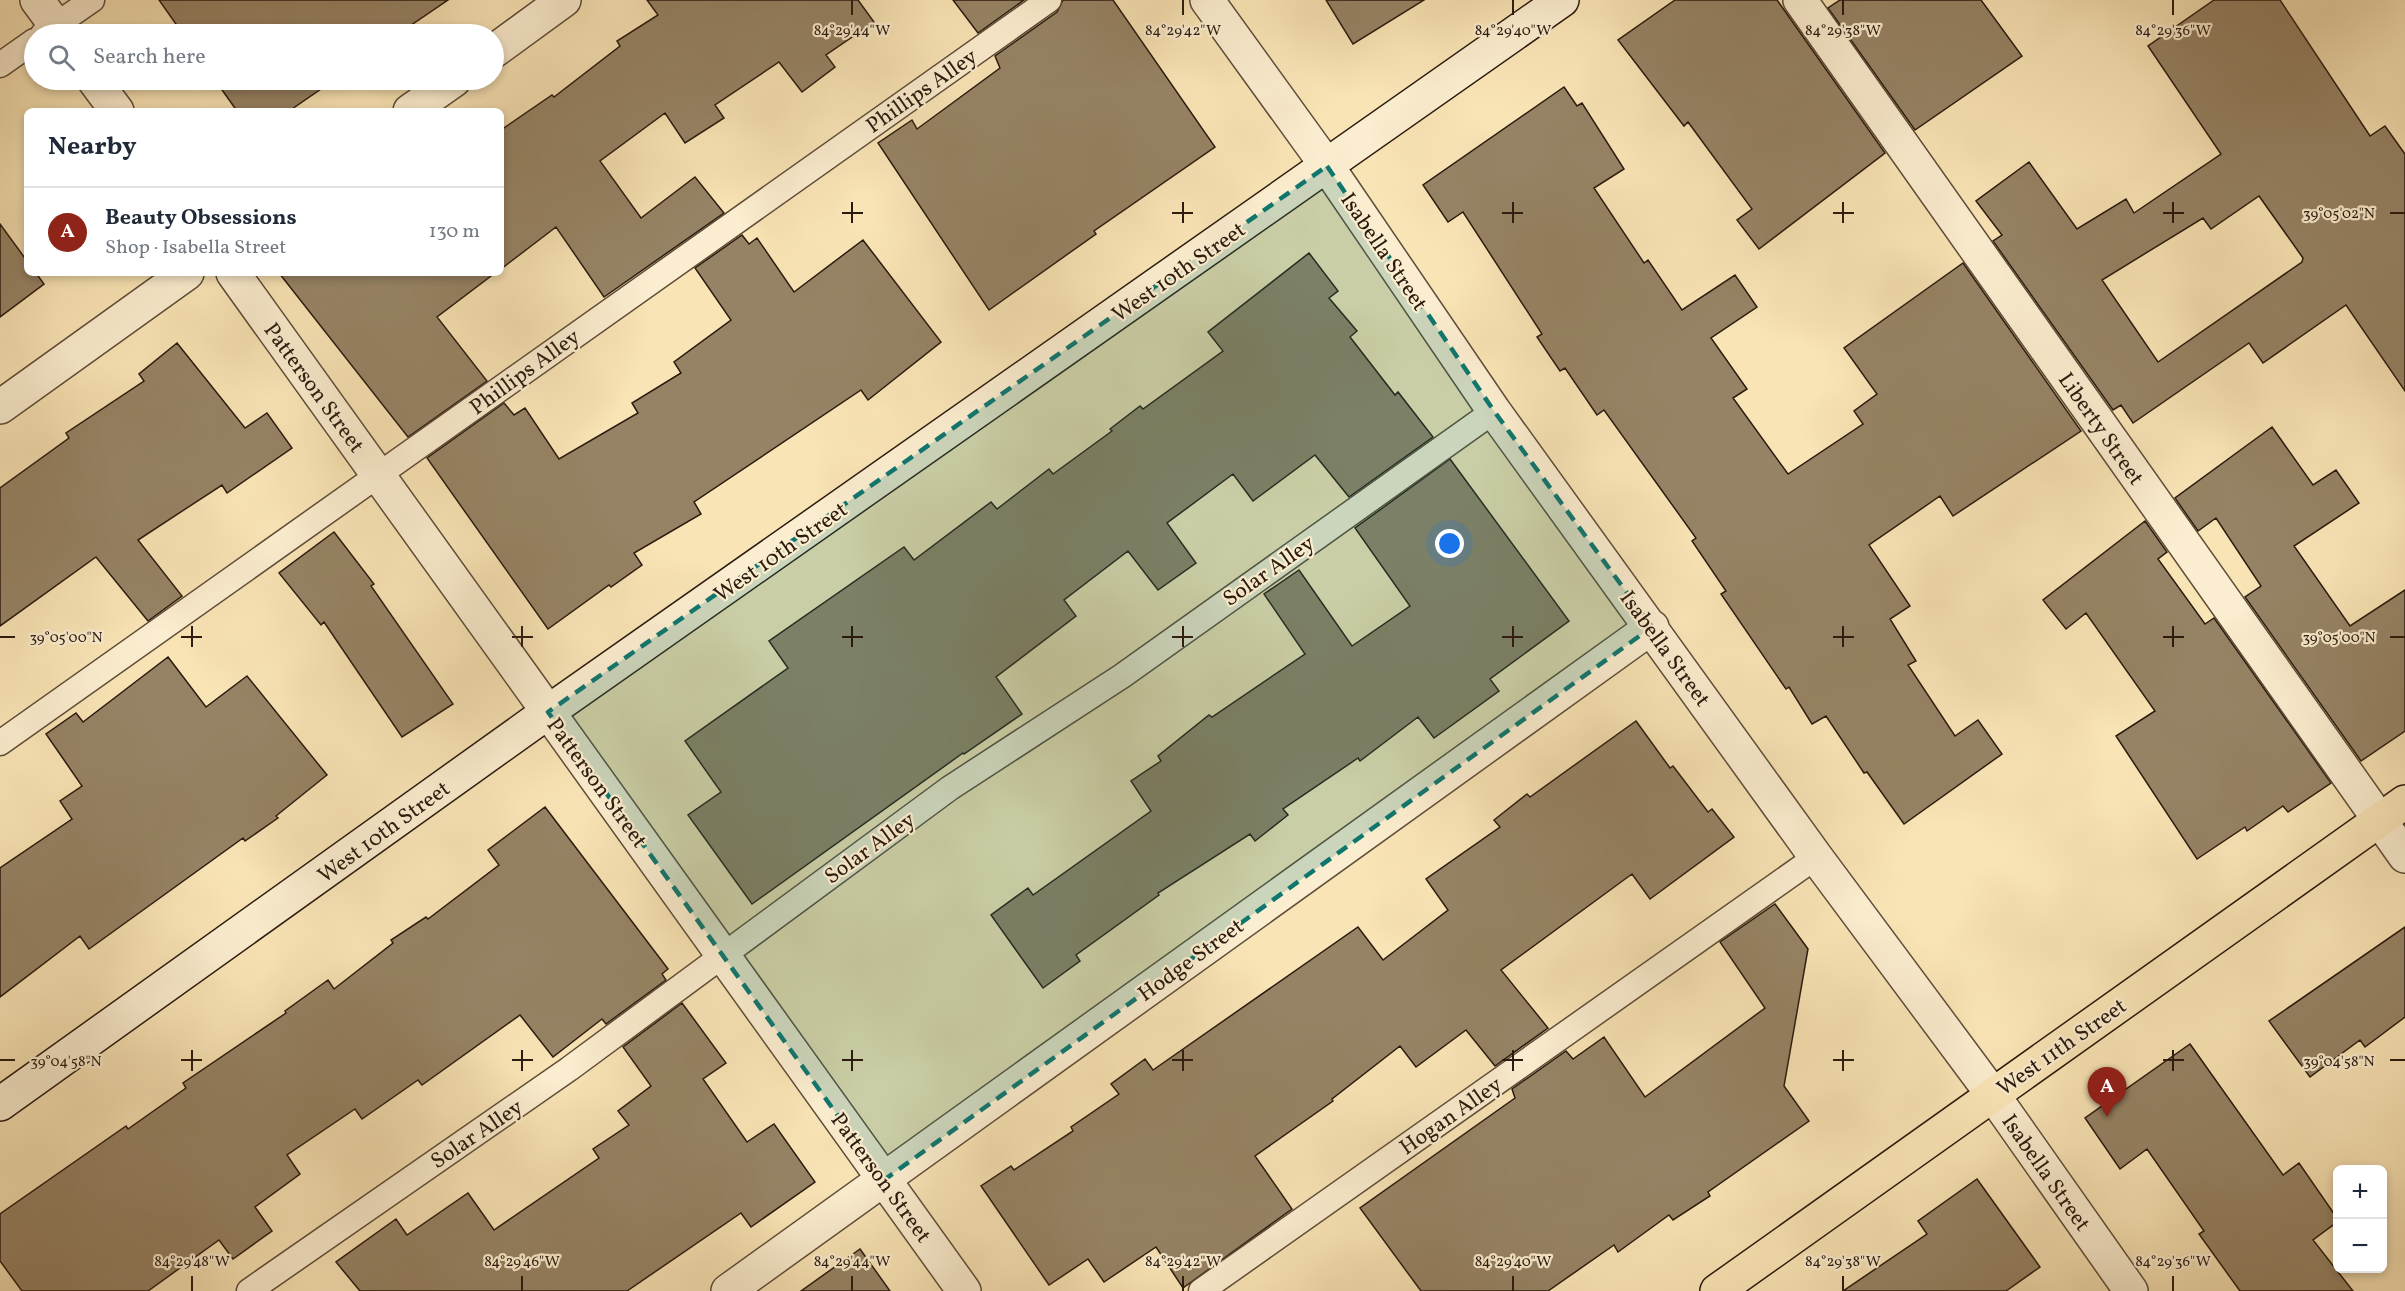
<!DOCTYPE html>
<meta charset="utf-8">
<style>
:root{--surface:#fff;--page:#f2f2f3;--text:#1f2937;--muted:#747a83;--line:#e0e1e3;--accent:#8f2418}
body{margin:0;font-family:Vollkorn,serif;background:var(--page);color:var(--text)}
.controls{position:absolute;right:18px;bottom:18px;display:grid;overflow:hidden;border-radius:9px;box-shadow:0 3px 9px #0003}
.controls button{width:54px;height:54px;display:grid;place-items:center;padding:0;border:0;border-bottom:2px solid var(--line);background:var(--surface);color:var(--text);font:30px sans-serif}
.you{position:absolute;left:1450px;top:544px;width:21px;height:21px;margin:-15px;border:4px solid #fff;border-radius:50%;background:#1a73e8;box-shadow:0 0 0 9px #1a73e833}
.badge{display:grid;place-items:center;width:39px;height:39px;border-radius:50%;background:var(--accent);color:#fff;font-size:20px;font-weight:700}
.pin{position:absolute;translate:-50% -50px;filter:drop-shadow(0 2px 3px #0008)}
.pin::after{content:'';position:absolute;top:32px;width:21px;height:18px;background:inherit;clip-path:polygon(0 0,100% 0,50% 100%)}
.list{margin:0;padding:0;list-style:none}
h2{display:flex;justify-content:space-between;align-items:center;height:78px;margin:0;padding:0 24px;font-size:26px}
h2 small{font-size:20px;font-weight:400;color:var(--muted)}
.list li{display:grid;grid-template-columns:39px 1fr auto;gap:18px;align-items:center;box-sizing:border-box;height:90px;padding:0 24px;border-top:2px solid var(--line)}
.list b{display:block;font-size:22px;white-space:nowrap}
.list p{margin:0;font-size:20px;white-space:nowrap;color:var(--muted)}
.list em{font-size:20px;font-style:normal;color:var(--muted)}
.icon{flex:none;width:33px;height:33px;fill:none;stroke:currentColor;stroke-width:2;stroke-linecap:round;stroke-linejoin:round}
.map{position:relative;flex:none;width:2405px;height:1291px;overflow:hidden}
.search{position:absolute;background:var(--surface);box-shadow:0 3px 9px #0003;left:24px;top:24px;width:480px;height:66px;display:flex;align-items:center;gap:15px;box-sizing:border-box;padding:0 21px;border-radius:33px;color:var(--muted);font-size:22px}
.panel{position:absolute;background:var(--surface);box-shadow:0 3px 9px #0003;left:24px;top:108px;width:480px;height:168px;border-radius:9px}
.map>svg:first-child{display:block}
</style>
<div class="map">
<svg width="2405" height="1291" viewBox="0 0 2405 1291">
<rect width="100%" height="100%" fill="#f9e4b5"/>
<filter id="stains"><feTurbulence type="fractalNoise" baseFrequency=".00333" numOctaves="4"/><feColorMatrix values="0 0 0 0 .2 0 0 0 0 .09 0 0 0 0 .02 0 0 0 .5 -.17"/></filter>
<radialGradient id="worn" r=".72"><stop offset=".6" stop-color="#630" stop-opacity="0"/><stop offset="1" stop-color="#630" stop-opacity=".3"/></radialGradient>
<path fill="#968365" stroke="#2a1a0e" stroke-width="1.5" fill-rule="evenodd" d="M 159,0 L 448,0 L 398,34 L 183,34 Z
M 647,0 L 858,0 L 874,22 L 826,55 L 835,67 L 802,92 L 779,62 L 715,105 L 724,118 L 685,143 L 665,113 L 600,161 L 641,218 L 695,177 L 724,213 L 604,297 L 556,227 L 501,269 L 501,130 L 552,95 L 554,97 L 620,46 L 617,41 L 658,15 Z
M 953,0 L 1024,0 L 978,33 Z
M 1063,0 L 1113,0 L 1215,147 L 1094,231 L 1096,234 L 989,310 L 878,143 L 912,120 L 917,129 L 1000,68 L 995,56 L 1057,12 Z
M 1326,0 L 1424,0 L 1353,44 Z
M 1675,0 L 1777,0 L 1885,153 L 1759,249 L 1737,220 L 1752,209 L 1688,122 L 1684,126 L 1618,40 Z
M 1840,0 L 1981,0 L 2022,56 L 1915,130 L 1828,8 Z
M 2214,0 L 2280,0 L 2370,136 L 2385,126 L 2405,154 L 2405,391 L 2346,305 L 2263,363 L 2249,343 L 2133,423 L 2121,405 L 2113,410 L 1993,241 L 2002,235 L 1976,201 L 2029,162 L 2077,229 L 2126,199 L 2134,213 L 2221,154 L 2148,46 ZM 2259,196 L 2303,258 L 2302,262 L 2158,362 L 2102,280 L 2203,218 L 2211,229 Z
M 215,80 L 334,80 L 289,111 L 237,111 Z
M 1564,87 L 1577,106 L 1582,103 L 1624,169 L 1594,188 L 1644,263 L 1648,260 L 1682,310 L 1735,275 L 1757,307 L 1711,338 L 1747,389 L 1733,398 L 1788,474 L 1863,424 L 1854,411 L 1877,394 L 1844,348 L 1963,263 L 2081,431 L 1953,516 L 1940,496 L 1869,545 L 1910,606 L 1890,619 L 1916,661 L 1908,665 L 1955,736 L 1978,720 L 2002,754 L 1904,824 L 1867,772 L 1864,773 L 1826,716 L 1812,724 L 1789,687 L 1786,689 L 1721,594 L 1726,591 L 1692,541 L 1696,538 L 1604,410 L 1597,415 L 1565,368 L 1560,371 L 1537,337 L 1542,334 L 1463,212 L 1448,222 L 1423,185 Z
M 0,224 L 27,261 L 27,273 L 36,273 L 44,284 L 0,317 Z
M 742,235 L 749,244 L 757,238 L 794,292 L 863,240 L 941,342 L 868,400 L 861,390 L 694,502 L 701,514 L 634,553 L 642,565 L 611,587 L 609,585 L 548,629 L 427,458 L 504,403 L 514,415 L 525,408 L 559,459 L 638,413 L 632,403 L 681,373 L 674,362 L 731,320 L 695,268 Z
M 1309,253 L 1338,291 L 1329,298 L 1357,331 L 1350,337 L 1395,395 L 1398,392 L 1433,437 L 1349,497 L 1315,455 L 1253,501 L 1233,474 L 1167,523 L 1196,563 L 1158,590 L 1128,551 L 1064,600 L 1076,616 L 996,677 L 1022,714 L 964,754 L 963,753 L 752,904 L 688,815 L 721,792 L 685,741 L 788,668 L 769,641 L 904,547 L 914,560 L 991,502 L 997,509 L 1049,469 L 1053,474 L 1112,431 L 1110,429 L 1140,406 L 1143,409 L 1223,351 L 1208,332 Z
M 279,273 L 495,273 L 437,317 L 487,381 L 408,437 Z
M 177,343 L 245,428 L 267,413 L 292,448 L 227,493 L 222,485 L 138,540 L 182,596 L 148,621 L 96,557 L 0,626 L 0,488 L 69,438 L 66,433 L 144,381 L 139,374 Z
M 2272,427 L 2313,485 L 2336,470 L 2359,503 L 2294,546 L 2350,626 L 2405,590 L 2405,731 L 2361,761 L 2245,597 L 2261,586 L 2216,518 L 2198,531 L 2175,498 Z
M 1450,459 L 1569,621 L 1490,679 L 1499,691 L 1434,738 L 1418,717 L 1360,761 L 1358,758 L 1283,809 L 1288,815 L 1255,841 L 1250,834 L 1158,893 L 1159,895 L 1076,955 L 1080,961 L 1043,988 L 991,915 L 1028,888 L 1033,895 L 1151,811 L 1131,781 L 1161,761 L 1158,756 L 1209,715 L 1212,717 L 1305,654 L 1264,594 L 1299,570 L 1352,646 L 1410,606 L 1355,528 Z
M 2145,521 L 2167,552 L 2158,559 L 2205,624 L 2214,618 L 2331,783 L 2288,812 L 2283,806 L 2247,831 L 2245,827 L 2197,859 L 2116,736 L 2155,711 L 2086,613 L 2066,629 L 2043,600 Z
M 334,532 L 374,584 L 371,586 L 453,704 L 402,737 L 324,622 L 321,625 L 279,573 Z
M 168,657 L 206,707 L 247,676 L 327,775 L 276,816 L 278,818 L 245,841 L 243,838 L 89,949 L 80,936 L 0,997 L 0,868 L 72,819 L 60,801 L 82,786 L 46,734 L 76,713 L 83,722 Z
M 1636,721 L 1670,768 L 1673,766 L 1708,812 L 1712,809 L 1734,837 L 1650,899 L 1632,874 L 1501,970 L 1548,1028 L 1495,1066 L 1466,1030 L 1416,1067 L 1400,1046 L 1332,1099 L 1333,1101 L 1255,1156 L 1292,1209 L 1183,1288 L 1156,1247 L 1104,1282 L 1088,1259 L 1049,1285 L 981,1186 L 1011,1166 L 1014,1170 L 1073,1131 L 1071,1127 L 1119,1094 L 1111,1084 L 1145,1059 L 1153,1070 L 1358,927 L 1383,960 L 1448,910 L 1426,879 L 1500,827 L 1494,820 L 1527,794 L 1530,797 Z
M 545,807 L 668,969 L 662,974 L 666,980 L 606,1024 L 602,1019 L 553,1057 L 520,1015 L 422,1085 L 418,1080 L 362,1119 L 355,1109 L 287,1155 L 300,1174 L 255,1207 L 272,1231 L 233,1259 L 219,1240 L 148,1291 L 22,1291 L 0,1261 L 0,1214 L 126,1126 L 128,1129 L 186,1088 L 183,1083 L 286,1013 L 285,1011 L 328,980 L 334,989 L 393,943 L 391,940 L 426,917 L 428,919 L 499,865 L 488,850 Z
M 1775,904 L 1808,949 L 1784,1086 L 1809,1121 L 1708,1192 L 1710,1196 L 1673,1220 L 1669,1215 L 1618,1252 L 1614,1245 L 1548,1291 L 1421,1291 L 1360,1208 L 1515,1098 L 1512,1089 L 1566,1051 L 1573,1059 L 1604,1037 L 1645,1097 L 1765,1008 L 1720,942 Z
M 2405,927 L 2405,1017 L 2365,1047 L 2360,1040 L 2310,1077 L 2269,1021 Z
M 682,1003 L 726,1063 L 703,1079 L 747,1142 L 774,1124 L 815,1182 L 751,1227 L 741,1213 L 627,1291 L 360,1291 L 336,1262 L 396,1219 L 407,1235 L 468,1193 L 494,1230 L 599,1158 L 593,1149 L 629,1125 L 618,1111 L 651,1086 L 623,1047 Z
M 2190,1044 L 2283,1175 L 2299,1163 L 2337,1218 L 2337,1222 L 2313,1240 L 2353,1291 L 2240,1291 L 2199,1234 L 2204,1231 L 2147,1149 L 2120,1169 L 2085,1118 Z
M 1977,1179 L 2040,1267 L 2006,1291 L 1843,1291 L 1927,1234 L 1918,1221 Z
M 860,1249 L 890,1291 L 801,1291 Z"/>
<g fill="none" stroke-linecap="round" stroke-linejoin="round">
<g stroke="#5e4c38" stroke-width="27">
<path id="lane" d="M 43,34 L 92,0
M 0,65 L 34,41
M 0,743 L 1049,0
M 249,1291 L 569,1069 L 950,788 L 1122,676 L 1494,411
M 1201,1291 L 1816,857"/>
</g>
<g stroke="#5e4c38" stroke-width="36">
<path id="street" d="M 37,0 L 62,34
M 1207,0 L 1327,166 L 1494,411 L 1816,857 L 1993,1095 L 2131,1291
M 1800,0 L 2405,856
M 494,51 L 564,0
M 94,80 L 117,111
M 410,111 L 454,80
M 233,273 L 964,1291
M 0,407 L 187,273
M 728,1291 L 1652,627"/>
</g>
<g stroke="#2a1a0e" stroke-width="36">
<path id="secondary" d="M 0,1104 L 548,712 L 1562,0"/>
</g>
<g stroke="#2a1a0e" stroke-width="36">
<path id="primary" d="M 1717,1291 L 2405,802"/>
</g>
<use href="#lane" stroke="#fbedcf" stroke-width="24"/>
<use href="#street" stroke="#fbedcf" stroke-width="33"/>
<use href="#secondary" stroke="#fbedcf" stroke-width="33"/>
<use href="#primary" stroke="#f9e4b5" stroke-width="33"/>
</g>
<path fill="#0f766e" fill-opacity="0.2" stroke="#0f766e" stroke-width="4.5" stroke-dasharray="12 8" stroke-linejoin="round" d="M 1327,166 L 1494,411 L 1652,627 L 884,1180 L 548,712 Z"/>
<path fill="none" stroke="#2a1a0e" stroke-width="2" d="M 852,0 L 852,15M 1183,0 L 1183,15M 1513,0 L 1513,15M 1843,0 L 1843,15M 2173,0 L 2173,15M 852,202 L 852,223M 1183,202 L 1183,223M 1513,202 L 1513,223M 1843,202 L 1843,223M 2173,202 L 2173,223M 842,213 L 863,213M 1172,213 L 1193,213M 1502,213 L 1523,213M 1833,213 L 1854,213M 2163,213 L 2184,213M 2390,213 L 2405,213M 192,626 L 192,647M 522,626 L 522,647M 852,626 L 852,647M 1183,626 L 1183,647M 1513,626 L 1513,647M 1843,626 L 1843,647M 2173,626 L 2173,647M 0,637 L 15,637M 181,637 L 202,637M 512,637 L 533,637M 842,637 L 863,637M 1172,637 L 1193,637M 1502,637 L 1523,637M 1833,637 L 1854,637M 2163,637 L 2184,637M 2390,637 L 2405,637M 192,1050 L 192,1071M 522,1050 L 522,1071M 852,1050 L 852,1071M 1183,1050 L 1183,1071M 1513,1050 L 1513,1071M 1843,1050 L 1843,1071M 2173,1050 L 2173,1071M 0,1060 L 15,1060M 181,1060 L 202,1060M 512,1060 L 533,1060M 842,1060 L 863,1060M 1172,1060 L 1193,1060M 1502,1060 L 1523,1060M 1833,1060 L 1854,1060M 2163,1060 L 2184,1060M 2390,1060 L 2405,1060M 192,1276 L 192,1291M 522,1276 L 522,1291M 852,1276 L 852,1291M 1183,1276 L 1183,1291M 1513,1276 L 1513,1291M 1843,1276 L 1843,1291M 2173,1276 L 2173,1291"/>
<g text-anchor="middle" stroke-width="4.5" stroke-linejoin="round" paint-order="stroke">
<g font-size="22" fill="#2a1a0e" stroke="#fbedcf">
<text transform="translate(921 90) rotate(-35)" y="8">Phillips Alley</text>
<text transform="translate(1385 251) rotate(56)" y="8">Isabella Street</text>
<text transform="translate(1178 271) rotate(-35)" y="8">West 10th Street</text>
<text transform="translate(524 371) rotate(-36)" y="8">Phillips Alley</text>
<text transform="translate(315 387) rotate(54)" y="8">Patterson Street</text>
<text transform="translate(2102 428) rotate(55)" y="8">Liberty Street</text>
<text transform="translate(780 551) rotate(-35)" y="8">West 10th Street</text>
<text transform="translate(1268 570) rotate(-35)" y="8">Solar Alley</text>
<text transform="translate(1666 648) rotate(54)" y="8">Isabella Street</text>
<text transform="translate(598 782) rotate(54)" y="8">Patterson Street</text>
<text transform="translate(383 831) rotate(-36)" y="8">West 10th Street</text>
<text transform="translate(869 847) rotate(-36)" y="8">Solar Alley</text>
<text transform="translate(1190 959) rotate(-36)" y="8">Hodge Street</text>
<text transform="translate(2061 1046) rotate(-35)" y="8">West 11th Street</text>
<text transform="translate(1450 1115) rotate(-35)" y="8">Hogan Alley</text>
<text transform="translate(476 1133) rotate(-34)" y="8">Solar Alley</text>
<text transform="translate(2047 1172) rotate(55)" y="8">Isabella Street</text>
<text transform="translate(882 1177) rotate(54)" y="8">Patterson Street</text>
</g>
</g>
<g font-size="15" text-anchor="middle" fill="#2a1a0e" stroke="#fbedcf" stroke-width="4.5" stroke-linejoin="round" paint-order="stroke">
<text x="852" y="35">84°29'44"W</text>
<text x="1183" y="35">84°29'42"W</text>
<text x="1513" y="35">84°29'40"W</text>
<text x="1843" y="35">84°29'38"W</text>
<text x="2173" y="35">84°29'36"W</text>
<text x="2339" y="218">39°05'02"N</text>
<text x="66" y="642">39°05'00"N</text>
<text x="2339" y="642">39°05'00"N</text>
<text x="66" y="1066">39°04'58"N</text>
<text x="2339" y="1066">39°04'58"N</text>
<text x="192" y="1266">84°29'48"W</text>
<text x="522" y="1266">84°29'46"W</text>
<text x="852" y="1266">84°29'44"W</text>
<text x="1183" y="1266">84°29'42"W</text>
<text x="1513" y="1266">84°29'40"W</text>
<text x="1843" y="1266">84°29'38"W</text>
<text x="2173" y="1266">84°29'36"W</text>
</g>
<rect width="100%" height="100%" filter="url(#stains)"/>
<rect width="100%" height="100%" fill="url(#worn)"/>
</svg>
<div class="controls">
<button>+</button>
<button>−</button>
</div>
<div class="you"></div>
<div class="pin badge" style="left:2107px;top:1117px">A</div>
<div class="search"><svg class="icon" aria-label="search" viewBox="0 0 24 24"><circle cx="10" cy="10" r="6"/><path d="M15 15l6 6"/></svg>Search here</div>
<section class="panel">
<h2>Nearby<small></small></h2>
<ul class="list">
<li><span class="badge">A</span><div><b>Beauty Obsessions</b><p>Shop · Isabella Street</p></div><em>130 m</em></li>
</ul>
</section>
</div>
